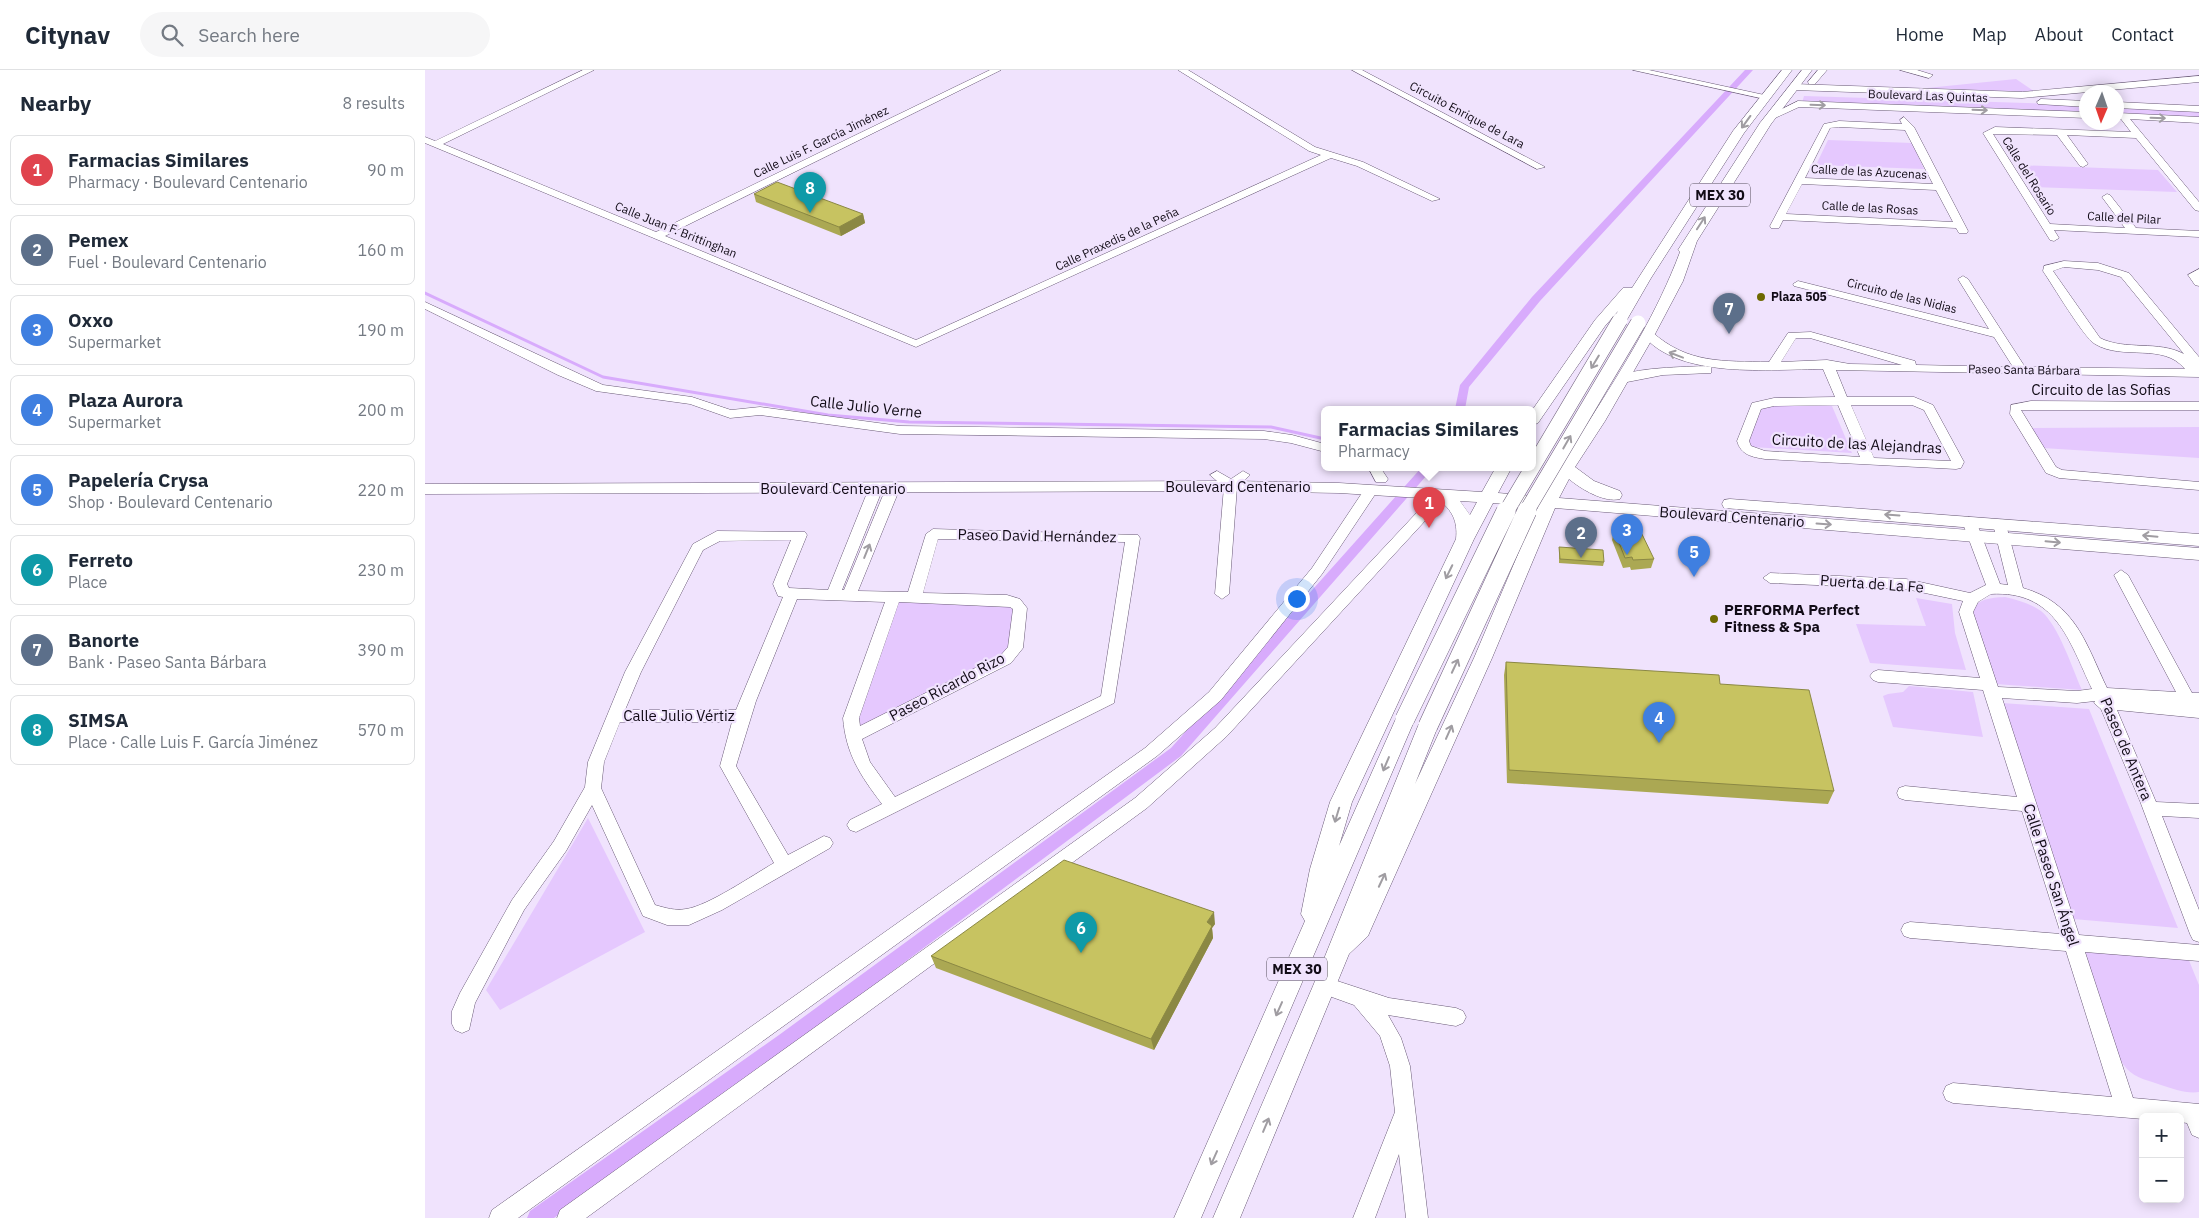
<!DOCTYPE html>
<meta charset="utf-8">
<style>
:root{--surface:#fff;--page:#f6f6f7;--text:#1f2937;--muted:#747a83;--line:#e0e1e3;--accent:#1a73e8}
body{margin:0;font-family:"IBM Plex Sans",sans-serif;background:var(--page);color:var(--text)}
.controls{position:absolute;right:15px;bottom:15px;display:grid;overflow:hidden;border-radius:8px;box-shadow:0 2px 12px #0003}
.controls button{width:45px;height:45px;display:grid;place-items:center;padding:0;border:0;border-bottom:1px solid var(--line);background:var(--surface);color:var(--text);font:25px sans-serif}
.compass{position:absolute;left:1654px;top:15px;width:45px;height:45px;border-radius:50%;background:var(--surface);box-shadow:0 2px 12px #0003;rotate:182deg}
.you{position:absolute;left:871px;top:528px;width:18px;height:18px;margin:-12px;border:4px solid #fff;border-radius:50%;background:#1a73e8;box-shadow:0 0 0 8px #1a73e833}
.badge{display:grid;place-items:center;width:32px;height:32px;border-radius:50%;background:var(--accent);color:#fff;font-size:16px;font-weight:700}
.pin{position:absolute;translate:-50% -41px;filter:drop-shadow(0 1px 2px #0008)}
.pin::after{content:'';position:absolute;top:26px;width:18px;height:15px;background:inherit;clip-path:polygon(0 0,100% 0,50% 100%)}
.popup{position:absolute;left:896px;top:336px;width:215px;height:65px;box-sizing:border-box;display:grid;place-content:center;border-radius:8px;background:var(--surface);filter:drop-shadow(0 1px 4px #0005);font-size:16px;white-space:nowrap;color:var(--muted)}
.popup b{font-size:19px;color:var(--text)}
.popup::after{content:'';position:absolute;left:50%;top:100%;margin-left:-10px;border:10px solid transparent;border-top-color:var(--surface)}
.list{margin:0;padding:0;list-style:none}
h2{display:flex;justify-content:space-between;align-items:center;height:65px;margin:0;padding:0 20px;font-size:21px}
h2 small{font-size:16px;font-weight:400;color:var(--muted)}
.list li{display:grid;grid-template-columns:32px 1fr auto;gap:15px;align-items:center;box-sizing:border-box;height:70px;margin:0 10px 10px;padding:0 10px;border:1px solid var(--line);border-radius:8px}
.list b{display:block;font-size:19px;white-space:nowrap}
.list p{margin:0;font-size:16px;white-space:nowrap;color:var(--muted)}
.list em{font-size:16px;font-style:normal;color:var(--muted)}
.icon{flex:none;width:28px;height:28px;fill:none;stroke:currentColor;stroke-width:2;stroke-linecap:round;stroke-linejoin:round}
.map{position:relative;flex:none;width:1774px;height:1148px;overflow:hidden}
header{display:flex;align-items:center;gap:30px;box-sizing:border-box;height:70px;padding:0 25px;background:var(--surface);border-bottom:1px solid var(--line)}
header strong{font-size:24px}
nav{display:flex;gap:28px;margin-inline-start:auto;font-size:18px}
.search{width:350px;height:45px;background:var(--page);display:flex;align-items:center;gap:12px;box-sizing:border-box;padding:0 18px;border-radius:28px;color:var(--muted);font-size:19px}
main{display:flex}
aside{flex:1;background:var(--surface)}
.map>svg:first-child{display:block}
</style>
<header>
<strong>Citynav</strong>
<div class="search"><svg class="icon" aria-label="search" viewBox="0 0 24 24"><circle cx="10" cy="10" r="6"/><path d="M15 15l6 6"/></svg>Search here</div>
<nav><a>Home</a><a>Map</a><a>About</a><a>Contact</a></nav>
</header>
<main>
<aside>
<h2>Nearby<small>8 results</small></h2>
<ul class="list">
<li><span class="badge" style="background:#e0444e">1</span><div><b>Farmacias Similares</b><p>Pharmacy · Boulevard Centenario</p></div><em>90 m</em></li>
<li><span class="badge" style="background:#5c6f8a">2</span><div><b>Pemex</b><p>Fuel · Boulevard Centenario</p></div><em>160 m</em></li>
<li><span class="badge" style="background:#3f7fe0">3</span><div><b>Oxxo</b><p>Supermarket</p></div><em>190 m</em></li>
<li><span class="badge" style="background:#3f7fe0">4</span><div><b>Plaza Aurora</b><p>Supermarket</p></div><em>200 m</em></li>
<li><span class="badge" style="background:#3f7fe0">5</span><div><b>Papelería Crysa</b><p>Shop · Boulevard Centenario</p></div><em>220 m</em></li>
<li><span class="badge" style="background:#0f9aa8">6</span><div><b>Ferreto</b><p>Place</p></div><em>230 m</em></li>
<li><span class="badge" style="background:#5c6f8a">7</span><div><b>Banorte</b><p>Bank · Paseo Santa Bárbara</p></div><em>390 m</em></li>
<li><span class="badge" style="background:#0f9aa8">8</span><div><b>SIMSA</b><p>Place · Calle Luis F. García Jiménez</p></div><em>570 m</em></li>
</ul>
</aside>
<div class="map">
<svg width="1774" height="1148" viewBox="0 0 1774 1148">
<rect width="100%" height="100%" fill="#f0e3fd"/>
<path fill="#e5c8fe" d="M 1591,9 L 1610,22 L 1502,18 Z
M 1379,26 L 1661,35 L 1662,44 L 1377,33 Z
M 1692,36 L 1774,39 L 1774,48 L 1692,45 Z
M 1403,70 L 1487,73 L 1499,99 L 1391,95 Z
M 1591,95 L 1733,100 L 1752,122 L 1606,117 Z
M 1343,335 L 1407,336 L 1427,383 L 1327,377 L 1323,371 L 1336,340 Z
M 1774,357 L 1774,388 L 1618,378 L 1605,358 Z
M 1580,527 C 1592,530 1605,533 1616,541 C 1634,556 1647,598 1657,620 L 1570,614 L 1548,545 C 1549,528 1566,528 1580,527 Z
M 1491,528 L 1527,534 L 1530,563 L 1541,600 L 1445,593 L 1431,554 L 1501,556 Z
M 473,531 L 580,534 L 591,542 L 584,575 L 577,587 L 430,661 L 431,647 Z
M 1484,616 L 1548,622 L 1558,667 L 1468,657 L 1458,626 L 1463,624 L 1478,622 Z
M 1577,633 L 1664,639 L 1753,858 L 1648,849 Z
M 163,748 L 220,862 L 75,940 L 61,920 Z
M 1660,879 L 1763,888 L 1774,915 L 1774,1022 C 1762,1024 1748,1019 1736,1015 C 1725,1011 1710,1008 1702,999 C 1680,974 1669,911 1660,879 Z"/>
<g fill="none" stroke-linecap="round" stroke-linejoin="round">
<path stroke="#d8abfc" stroke-width="3" d="M 0,223 L 178,307 L 403,345 L 484,352 L 846,357 L 900,369"/>
<path fill="#d8abfc" fill-rule="evenodd" d="M 1320,0 L 1328,0 L 1115,231 L 1044,317 L 1040,339 L 1030,339 L 1035,315 L 1107,227 Z
M 997,397 L 1009,397 L 756,686 L 366,977 L 129,1148 L 102,1148 L 105,1141 L 354,965 L 746,678 Z"/>
<g stroke="#695a76" stroke-width="1">
<path id="minor" d="M 158,0 L 169,0 L 18,74 L 231,162 L 565,0 L 576,0 L 240,166 L 491,270 L 896,85 L 884,81 L 753,0 L 763,0 L 890,77 L 938,92 L 1015,129 L 1007,131 L 932,96 L 906,88 L 491,277 L 0,73 L 0,67 L 10,71 Z
M 927,0 L 937,0 L 1120,97 L 1112,99 Z
M 1208,0 L 1224,0 L 1344,26 L 1340,29 Z
M 1393,0 L 1402,0 L 1390,14 L 1384,14 L 1383,12 Z
M 1475,0 L 1492,0 L 1508,5 L 1504,8 Z
M 1774,6 L 1774,12 L 1597,28 L 1369,20 L 1365,17 L 1369,14 L 1597,22 Z
M 1616,29 L 1662,31 L 1662,37 L 1613,34 L 1612,32 Z
M 1373,31 L 1662,42 L 1662,48 L 1374,37 L 1350,48 L 1343,46 Z
M 1692,32 L 1774,36 L 1774,42 L 1692,38 Z
M 1693,43 L 1774,47 L 1774,53 L 1705,49 L 1774,132 L 1774,141 L 1770,140 L 1711,68 L 1642,65 L 1663,94 L 1658,97 L 1655,96 L 1632,65 L 1568,64 L 1625,154 L 1700,158 L 1677,127 L 1682,124 L 1685,125 L 1711,158 L 1774,161 L 1774,167 L 1629,160 L 1634,168 L 1629,171 L 1625,170 L 1558,63 L 1570,57 L 1706,62 L 1696,49 L 1692,48 Z
M 1479,47 L 1489,57 L 1543,161 L 1542,163 L 1534,163 L 1531,158 L 1358,150 L 1354,158 L 1346,158 L 1345,156 L 1399,54 L 1414,51 L 1477,54 L 1475,50 ZM 1414,57 L 1480,60 L 1508,114 L 1380,108 L 1405,58 ZM 1377,114 L 1511,120 L 1528,152 L 1361,144 Z
M 1639,191 L 1673,193 L 1704,203 L 1774,287 L 1774,299 L 1771,298 L 1774,299 L 1774,307 L 1411,300 L 1422,327 L 1489,327 L 1508,335 L 1539,392 L 1536,398 L 1531,399 L 1340,389 C 1327,387 1316,385 1312,371 L 1327,333 L 1349,328 L 1410,327 L 1398,299 C 1346,299 1253,310 1217,264 L 1219,262 L 1227,262 C 1263,294 1298,291 1344,292 L 1363,263 L 1386,262 L 1490,291 L 1491,295 L 1588,297 L 1569,267 L 1369,216 L 1368,214 L 1373,211 L 1564,259 L 1533,209 L 1538,206 L 1543,209 L 1600,297 L 1760,299 C 1738,272 1698,291 1670,274 C 1659,268 1627,214 1618,201 L 1619,196 ZM 1639,197 L 1673,200 L 1696,207 L 1759,284 C 1733,270 1701,281 1675,268 L 1628,201 ZM 1371,268 L 1385,268 L 1477,295 L 1425,294 L 1402,290 L 1356,292 ZM 1413,335 L 1435,387 L 1340,381 L 1326,376 L 1324,371 L 1336,339 L 1349,336 ZM 1426,335 L 1487,335 L 1499,340 L 1526,391 L 1449,388 Z
M 1774,199 L 1774,216 L 1770,215 L 1763,205 Z
M 0,232 L 178,315 L 267,327 L 306,340 L 335,337 L 475,356 L 839,361 L 867,365 L 900,374 L 900,382 L 866,373 L 839,369 L 475,364 L 335,345 L 305,348 L 265,334 L 171,321 L 133,305 L 0,239 Z
M 1282,296 L 1286,297 L 1286,303 L 1238,305 L 1197,313 L 1191,309 C 1202,297 1264,297 1282,296 Z
M 1606,331 L 1774,332 L 1774,340 L 1596,340 L 1631,397 L 1637,400 L 1774,412 L 1774,420 L 1634,408 L 1621,403 L 1585,344 L 1586,335 Z
M 943,397 L 955,397 L 963,409 L 961,412 L 951,412 Z
M 792,401 L 806,409 L 818,401 L 825,405 L 812,417 L 804,524 L 797,529 L 790,524 L 799,417 L 785,405 Z
M 451,414 L 458,418 L 417,520 L 419,520 L 461,418 L 468,414 L 475,418 L 433,521 L 483,522 L 501,464 L 508,459 L 713,465 L 715,468 L 689,633 L 431,762 L 425,760 L 422,755 L 425,750 L 457,734 C 435,705 421,684 418,648 L 460,532 L 372,529 L 331,631 L 311,696 L 363,785 L 399,766 L 405,768 L 408,773 L 405,778 L 297,840 L 264,855 L 242,855 L 218,846 L 167,735 L 141,781 L 99,840 L 50,933 L 44,960 L 37,963 L 30,960 L 27,954 L 27,941 L 35,923 L 87,830 L 129,771 L 160,717 L 163,692 L 200,602 L 268,474 L 292,461 L 380,462 L 382,465 L 362,514 L 364,518 L 403,520 L 444,418 ZM 513,469 L 700,472 L 676,626 L 470,727 L 445,692 L 437,669 L 586,593 L 598,578 L 602,538 L 595,529 L 582,525 L 498,523 ZM 366,470 L 348,514 L 353,526 L 358,527 L 311,640 L 200,640 L 216,602 L 278,480 L 295,471 ZM 474,532 L 585,537 L 588,539 L 583,577 L 576,585 L 435,656 L 434,648 ZM 195,652 L 307,652 L 295,696 L 349,793 C 328,805 283,836 261,839 C 250,841 241,838 230,835 L 176,718 L 179,692 Z
M 946,416 L 953,420 L 897,504 L 796,630 L 732,686 L 93,1148 L 64,1148 L 67,1140 L 720,678 L 784,622 L 887,498 L 941,417 Z
M 1017,420 L 1024,424 L 1022,427 L 802,666 L 722,738 L 161,1148 L 132,1148 L 135,1140 L 710,728 L 790,658 L 1012,421 Z
M 1544,447 L 1551,451 L 1575,514 L 1583,515 L 1568,454 L 1575,450 L 1580,451 L 1598,518 C 1651,533 1661,574 1682,618 L 1751,622 L 1689,505 L 1696,500 L 1703,505 L 1767,623 L 1774,623 L 1774,648 L 1692,640 L 1731,732 L 1774,734 L 1774,748 L 1737,746 L 1774,840 L 1774,872 L 1768,870 L 1765,864 L 1715,731 L 1676,639 L 1669,633 L 1670,631 L 1652,633 L 1577,628 L 1654,865 L 1774,875 L 1774,891 L 1660,882 L 1708,1028 L 1774,1034 L 1774,1068 L 1767,1065 L 1762,1053 L 1755,1052 L 1755,1047 L 1718,1047 L 1718,1049 L 1528,1033 L 1521,1030 L 1518,1023 L 1521,1016 L 1528,1013 L 1687,1027 L 1641,881 L 1485,868 L 1479,866 L 1476,860 L 1479,854 L 1485,852 L 1636,864 L 1597,741 L 1480,730 L 1474,728 L 1472,723 L 1474,718 L 1480,716 L 1592,727 L 1558,620 L 1453,612 L 1448,610 L 1445,606 L 1448,602 L 1453,600 L 1555,608 L 1534,542 L 1538,531 L 1481,519 L 1345,513 L 1338,508 L 1345,503 L 1481,509 L 1545,523 L 1561,515 L 1537,451 ZM 1566,524 C 1631,520 1644,571 1667,619 L 1652,621 L 1573,617 L 1548,542 L 1553,532 Z
M 900,907 L 964,928 L 1031,938 L 1038,941 L 1041,947 L 1038,953 L 1031,956 L 963,945 L 976,968 L 985,996 L 1003,1148 L 981,1148 L 974,1084 L 950,1148 L 928,1148 L 970,1042 L 965,996 L 955,966 L 929,935 L 893,922 L 891,916 L 893,910 Z"/>
</g>
<g stroke="#695a76" stroke-width="1">
<path id="major" d="M 1357,0 L 1367,0 L 1319,63 L 1226,208 L 1200,253 L 1190,253 L 1188,250 L 1193,241 L 1180,256 L 1113,353 L 1108,355 L 1108,339 L 1170,250 L 1198,218 L 1207,218 L 1308,61 Z
M 1377,0 L 1387,0 L 1346,54 L 1272,171 L 1258,211 L 1230,264 L 1180,351 L 1150,397 L 1169,411 L 1195,421 L 1197,425 L 1195,429 C 1179,433 1156,419 1144,409 L 1134,428 L 1774,478 L 1774,490 L 1130,438 L 1067,588 L 946,859 L 943,866 L 924,884 L 815,1148 L 788,1148 L 888,916 L 993,656 L 996,651 L 1003,648 L 1010,651 L 1013,656 L 990,714 L 1049,588 L 1113,437 L 1068,433 L 1049,469 L 927,732 L 914,776 L 973,644 L 980,641 L 987,644 L 990,649 L 776,1148 L 749,1148 L 880,851 L 876,844 L 885,799 L 905,732 L 1031,469 C 1033,451 1027,440 1013,429 L 914,423 L 806,421 L 0,424 L 0,414 L 806,411 L 914,413 L 1057,422 L 1071,397 L 1087,397 L 1073,423 L 1118,427 C 1132,400 1148,376 1164,351 C 1198,298 1233,241 1255,182 L 1253,180 L 1335,53 ZM 1035,431 L 1052,432 L 1045,445 Z
M 1305,429 L 1774,464 L 1774,476 L 1299,438 L 1297,434 L 1299,430 Z"/>
</g>
<use href="#minor" fill="#fff" fill-rule="evenodd"/>
<use href="#major" fill="#fff" fill-rule="evenodd"/>
<g stroke="#695a76" stroke-width="16" stroke-linecap="butt">
<path id="major-bridge-far1" d="M 1081,442 L 1195,250
M 1101,442 L 1213,253"/>
</g>
<g stroke="#695a76" stroke-width="20" stroke-linecap="butt">
<path id="major-bridge" d="M 980,649 L 1081,441
M 1003,656 L 1102,441"/>
</g>
<use href="#major-bridge-far1" stroke="#fff" stroke-width="15"/>
<use href="#major-bridge" stroke="#fff" stroke-width="19"/>
</g>
<path fill="#aba853" d="M 329,124 L 438,144 L 440,153 L 416,166 L 331,132 Z
M 1189,460 L 1229,489 L 1226,498 L 1206,500 L 1205,497 L 1198,498 L 1187,470 Z
M 1134,477 L 1179,492 L 1178,496 L 1134,493 Z
M 1081,592 L 1295,614 L 1409,721 L 1403,734 L 1082,713 L 1079,605 Z
M 790,854 L 787,858 L 788,868 L 729,980 L 511,898 L 506,886 Z"/>
<path fill="#8b8844" d="M 438,144 L 440,153 L 416,166 L 414,157 Z
M 789,842 L 790,854 L 787,858 L 788,868 L 729,980 L 726,969 L 782,852 Z"/>
<path fill="#c7c361" stroke="#8b8844" d="M 352,112 L 438,144 L 414,157 L 329,124 Z
M 1214,458 L 1229,489 L 1208,490 L 1207,487 L 1200,488 L 1189,460 Z
M 1134,477 L 1178,480 L 1179,492 L 1135,489 Z
M 1081,592 L 1294,605 L 1295,614 L 1384,620 L 1409,721 L 1084,700 Z
M 639,790 L 789,842 L 782,852 L 787,856 L 726,969 L 506,886 Z"/>
<defs><path id="oneway-shaft" d="M-6 0H5M1.5-3L5.5 0L1.5 3" fill="none" stroke-width="1.6" stroke-linecap="round" stroke-linejoin="round" transform="scale(1.25)"/></defs>
<g stroke="#a09da2">
<use href="#oneway-shaft" transform="translate(1393 35) rotate(2)"/>
<use href="#oneway-shaft" transform="translate(1555 40) rotate(2)"/>
<use href="#oneway-shaft" transform="translate(1733 48) rotate(2)"/>
<use href="#oneway-shaft" transform="translate(1321 52) rotate(126)"/>
<use href="#oneway-shaft" transform="translate(1276 153) rotate(-57)"/>
<use href="#oneway-shaft" transform="translate(1251 285) rotate(-159)"/>
<use href="#oneway-shaft" transform="translate(1170 292) rotate(121)"/>
<use href="#oneway-shaft" transform="translate(1142 372) rotate(-60)"/>
<use href="#oneway-shaft" transform="translate(1467 445) rotate(-176)"/>
<use href="#oneway-shaft" transform="translate(1399 454) rotate(4)"/>
<use href="#oneway-shaft" transform="translate(1725 466) rotate(-175)"/>
<use href="#oneway-shaft" transform="translate(1628 472) rotate(5)"/>
<use href="#oneway-shaft" transform="translate(442 481) rotate(-68)"/>
<use href="#oneway-shaft" transform="translate(1024 502) rotate(116)"/>
<use href="#oneway-shaft" transform="translate(1030 596) rotate(-65)"/>
<use href="#oneway-shaft" transform="translate(1024 662) rotate(-66)"/>
<use href="#oneway-shaft" transform="translate(961 694) rotate(113)"/>
<use href="#oneway-shaft" transform="translate(912 745) rotate(107)"/>
<use href="#oneway-shaft" transform="translate(957 810) rotate(-65)"/>
<use href="#oneway-shaft" transform="translate(854 939) rotate(114)"/>
<use href="#oneway-shaft" transform="translate(841 1055) rotate(-67)"/>
<use href="#oneway-shaft" transform="translate(789 1088) rotate(114)"/>
</g>
<g fill="#6e6901" stroke="#f0e3fd" stroke-width="2">
<circle cx="1336" cy="227" r="5"/>
<circle cx="1289" cy="549" r="5"/>
</g>
<g text-anchor="middle" stroke-width="4.5" stroke-linejoin="round" paint-order="stroke">
<g font-size="12" fill="#110b16" stroke="#f0e3fd">
<text transform="translate(1503 26) rotate(2)" y="4">Boulevard Las Quintas</text>
<text transform="translate(1042 45) rotate(28)" y="4">Circuito Enrique de Lara</text>
<text transform="translate(396 72) rotate(-26)" y="4">Calle Luis F. García Jiménez</text>
<text transform="translate(1444 102) rotate(3)" y="4">Calle de las Azucenas</text>
<text transform="translate(1604 106) rotate(58)" y="4">Calle del Rosario</text>
<text transform="translate(1445 138) rotate(3)" y="4">Calle de las Rosas</text>
<text transform="translate(1699 148) rotate(3)" y="4">Calle del Pilar</text>
<text transform="translate(251 160) rotate(22)" y="4">Calle Juan F. Brittinghan</text>
<text transform="translate(692 169) rotate(-25)" y="4">Calle Praxedis de la Peña</text>
<text transform="translate(1477 226) rotate(14)" y="4">Circuito de las Nidias</text>
<text transform="translate(1599 300) rotate(1)" y="4">Paseo Santa Bárbara</text>
</g>
<g font-size="12" font-weight="bold" fill="#110b16" stroke="#f0e3fd" text-anchor="start">
<text x="1346" y="231">Plaza 505</text>
</g>
<g fill="#f0e3fd" stroke="#544c5b" stroke-width="1">
<rect x="1265" y="113.5" width="60" height="23" rx="4"/>
<rect x="842" y="887.5" width="60" height="23" rx="4"/>
</g>
<g font-size="14" font-weight="bold" fill="#110b16">
<text x="1295" y="130">MEX 30</text>
<text x="872" y="904">MEX 30</text>
</g>
<g font-size="15" fill="#110b16" stroke="#f0e3fd">
<text x="1676" y="325">Circuito de las Sofias</text>
<text transform="translate(441 337) rotate(6)" y="5">Calle Julio Verne</text>
<text transform="translate(1432 374) rotate(3)" y="5">Circuito de las Alejandras</text>
<text x="813" y="422">Boulevard Centenario</text>
<text x="408" y="424">Boulevard Centenario</text>
<text transform="translate(1307 447) rotate(4)" y="5">Boulevard Centenario</text>
<text transform="translate(612 466) rotate(1)" y="5">Paseo David Hernández</text>
<text transform="translate(1447 514) rotate(4)" y="5">Puerta de La Fe</text>
<text transform="translate(522 617) rotate(-28)" y="5">Paseo Ricardo Rizo</text>
<text x="254" y="651">Calle Julio Vértiz</text>
<text transform="translate(1701 679) rotate(67)" y="5">Paseo de Antera</text>
<text transform="translate(1626 805) rotate(72)" y="5">Calle Paseo San Ángel</text>
</g>
<g font-size="15" font-weight="bold" fill="#110b16" stroke="#f0e3fd" text-anchor="start">
<text x="1299" y="545">PERFORMA Perfect<tspan x="1299" dy="17">Fitness &amp; Spa</tspan></text>
</g>
</g>
</svg>
<div class="controls">
<button>+</button>
<button>−</button>
</div>
<svg class="compass" viewBox="-18 -18 36 36"><path d="M0-13l5 13h-10z" fill="#e53935"/><path d="M0 13l5-13h-10z" fill="#747a83"/></svg>
<div class="you"></div>
<div class="pin badge" style="left:1004px;top:458px;background:#e0444e">1</div>
<div class="popup"><b>Farmacias Similares</b>Pharmacy</div>
<div class="pin badge" style="left:1156px;top:488px;background:#5c6f8a">2</div>
<div class="pin badge" style="left:1202px;top:485px;background:#3f7fe0">3</div>
<div class="pin badge" style="left:1234px;top:673px;background:#3f7fe0">4</div>
<div class="pin badge" style="left:1269px;top:507px;background:#3f7fe0">5</div>
<div class="pin badge" style="left:656px;top:883px;background:#0f9aa8">6</div>
<div class="pin badge" style="left:1304px;top:264px;background:#5c6f8a">7</div>
<div class="pin badge" style="left:385px;top:143px;background:#0f9aa8">8</div>
</div>
</main>
